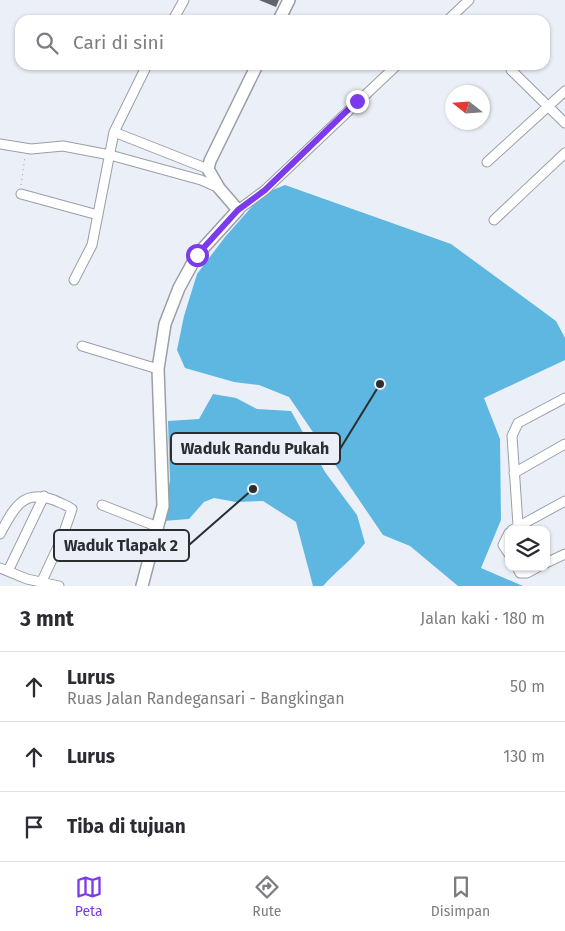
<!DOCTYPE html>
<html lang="id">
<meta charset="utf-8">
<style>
:root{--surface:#fff;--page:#f7f7f7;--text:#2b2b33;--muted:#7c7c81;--line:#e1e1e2;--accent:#7c3aed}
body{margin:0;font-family:"Fira Sans",sans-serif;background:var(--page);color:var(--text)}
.controls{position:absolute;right:15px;bottom:15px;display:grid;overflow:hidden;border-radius:10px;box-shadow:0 1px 4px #0004}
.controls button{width:45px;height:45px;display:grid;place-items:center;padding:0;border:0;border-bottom:1px solid var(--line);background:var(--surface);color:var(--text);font:25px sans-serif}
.compass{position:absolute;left:445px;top:85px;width:45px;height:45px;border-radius:50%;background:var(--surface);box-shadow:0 1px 4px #0004;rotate:287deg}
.stop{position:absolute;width:15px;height:15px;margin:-11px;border:4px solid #7c3aed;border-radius:50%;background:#fff}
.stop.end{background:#7c3aed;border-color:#fff;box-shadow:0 1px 5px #0008}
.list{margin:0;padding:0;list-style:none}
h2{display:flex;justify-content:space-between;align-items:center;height:65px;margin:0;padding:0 20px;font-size:21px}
h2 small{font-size:16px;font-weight:400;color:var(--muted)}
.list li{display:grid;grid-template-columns:32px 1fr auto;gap:15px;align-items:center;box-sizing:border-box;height:70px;padding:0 20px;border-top:1px solid var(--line)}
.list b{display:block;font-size:19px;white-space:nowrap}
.list p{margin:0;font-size:16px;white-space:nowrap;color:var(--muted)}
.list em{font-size:16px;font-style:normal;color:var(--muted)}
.icon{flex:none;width:28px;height:28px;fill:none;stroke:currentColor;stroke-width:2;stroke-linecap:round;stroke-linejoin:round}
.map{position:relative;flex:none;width:565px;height:586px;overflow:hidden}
.search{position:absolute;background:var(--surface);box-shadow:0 1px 4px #0004;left:15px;right:15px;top:15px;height:55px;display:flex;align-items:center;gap:12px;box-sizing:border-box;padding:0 18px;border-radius:15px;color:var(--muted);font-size:19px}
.sheet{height:275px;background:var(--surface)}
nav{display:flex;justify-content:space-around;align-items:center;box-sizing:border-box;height:70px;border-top:1px solid var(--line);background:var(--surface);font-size:14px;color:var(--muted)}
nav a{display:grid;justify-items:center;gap:2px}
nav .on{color:var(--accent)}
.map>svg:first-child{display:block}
</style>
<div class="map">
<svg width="565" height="586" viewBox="0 0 565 586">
<rect width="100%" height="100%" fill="#ebf0f8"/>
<path fill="#5db7e1" d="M 285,185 L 451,244 L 556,321 L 565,338 L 565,360 L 484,398 L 500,439 L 501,520 L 481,568 L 523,586 L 458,586 L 410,546 L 383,535 L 289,397 L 259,385 L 234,382 L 185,368 L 177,350 L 184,316 L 197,274 L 225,237 L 263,194 Z
M 213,394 L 236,398 L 257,409 L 291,411 L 325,472 L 357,515 L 365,543 C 353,559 336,571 323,586 L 313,586 L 296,522 L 263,501 L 236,502 L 214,498 L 204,502 L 189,519 L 163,521 L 170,480 L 168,421 L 199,419 Z"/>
<path fill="#61656c" d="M 259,0 L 279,0 L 276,7 Z"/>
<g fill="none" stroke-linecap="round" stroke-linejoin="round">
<g stroke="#9a9ea6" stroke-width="11">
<path id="minor" d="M 173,20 L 184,0
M 448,20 L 469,0
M 511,70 L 565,123
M 114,132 L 208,169
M 0,144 L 31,149 L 63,146 L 110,155 L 201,180 L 219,188
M 487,162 L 565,91
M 21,194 L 98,215
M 238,210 L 265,190 L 397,65
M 494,220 L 565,153
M 74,280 L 92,245 L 114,132 L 147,65
M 82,346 L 158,369
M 514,473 L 565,444
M 102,505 L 158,527
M 518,525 L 512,436 L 518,423 L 565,398
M 512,530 L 565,501
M 509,533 L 503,545 L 509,554
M 0,534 C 13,510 22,488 54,500 C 60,503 67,505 72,509 L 62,538 L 42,581
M 62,538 L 78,545
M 546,563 L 565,554
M 517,567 L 520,573 L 527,573 L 538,567
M 0,568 L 27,579 L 59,586
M 8,571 L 44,496"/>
</g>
<g stroke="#9a9ea6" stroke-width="14">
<path id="secondary" d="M 279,20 L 289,0
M 142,586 L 163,506 L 158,369 L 165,324 L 179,288 L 197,255 L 238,210 L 219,188 L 208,169 L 210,161 L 257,65"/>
</g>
<path stroke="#9da0a6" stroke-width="1" stroke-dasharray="1 4" stroke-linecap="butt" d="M 21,185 L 25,157"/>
<use href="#minor" stroke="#fff" stroke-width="9"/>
<use href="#secondary" stroke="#fff" stroke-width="11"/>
</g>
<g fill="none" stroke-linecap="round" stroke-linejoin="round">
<path stroke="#7c3aed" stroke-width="6" d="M 197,255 L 238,210 L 265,190 L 357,101"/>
</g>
<path fill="none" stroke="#2b2d30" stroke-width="2" d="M380 384L340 449M253 489L189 545"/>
<g fill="#2b2d30" stroke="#ebf0f8" stroke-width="2">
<circle cx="380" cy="384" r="5"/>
<circle cx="253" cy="489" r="5"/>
</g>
<g fill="#ebf0f8" stroke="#2b2d30" stroke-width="2">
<rect x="171" y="433" width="169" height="31" rx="5"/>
<rect x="54" y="530" width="135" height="31" rx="5"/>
</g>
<g font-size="16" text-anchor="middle" font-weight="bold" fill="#2b2d30">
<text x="255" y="454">Waduk Randu Pukah</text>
<text x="121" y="551">Waduk Tlapak 2</text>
</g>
</svg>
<div class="controls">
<button><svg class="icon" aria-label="layers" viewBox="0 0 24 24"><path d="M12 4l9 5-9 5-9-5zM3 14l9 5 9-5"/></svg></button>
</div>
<svg class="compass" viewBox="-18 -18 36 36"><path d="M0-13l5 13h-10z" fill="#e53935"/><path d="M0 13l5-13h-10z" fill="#7c7c81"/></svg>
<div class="stop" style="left:197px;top:255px"></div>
<div class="stop end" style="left:357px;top:101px"></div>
<div class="search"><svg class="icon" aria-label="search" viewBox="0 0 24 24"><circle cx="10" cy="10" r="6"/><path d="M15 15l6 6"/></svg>Cari di sini</div>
</div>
<section class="sheet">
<h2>3 mnt<small>Jalan kaki · 180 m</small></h2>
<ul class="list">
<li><svg class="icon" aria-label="ahead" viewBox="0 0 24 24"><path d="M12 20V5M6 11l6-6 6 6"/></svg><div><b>Lurus</b><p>Ruas Jalan Randegansari - Bangkingan</p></div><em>50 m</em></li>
<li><svg class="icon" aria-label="ahead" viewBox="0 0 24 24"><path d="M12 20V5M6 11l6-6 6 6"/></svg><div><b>Lurus</b></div><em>130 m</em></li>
<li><svg class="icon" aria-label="arrive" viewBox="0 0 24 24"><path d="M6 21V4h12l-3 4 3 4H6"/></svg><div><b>Tiba di tujuan</b></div></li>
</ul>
</section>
<nav>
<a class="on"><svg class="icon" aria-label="map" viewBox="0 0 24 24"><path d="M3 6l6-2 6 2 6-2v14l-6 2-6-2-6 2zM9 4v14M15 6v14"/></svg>Peta</a>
<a><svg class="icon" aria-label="directions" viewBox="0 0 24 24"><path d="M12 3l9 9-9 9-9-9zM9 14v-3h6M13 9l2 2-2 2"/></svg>Rute</a>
<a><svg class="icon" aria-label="saved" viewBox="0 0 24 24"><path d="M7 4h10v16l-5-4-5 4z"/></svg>Disimpan</a>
</nav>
